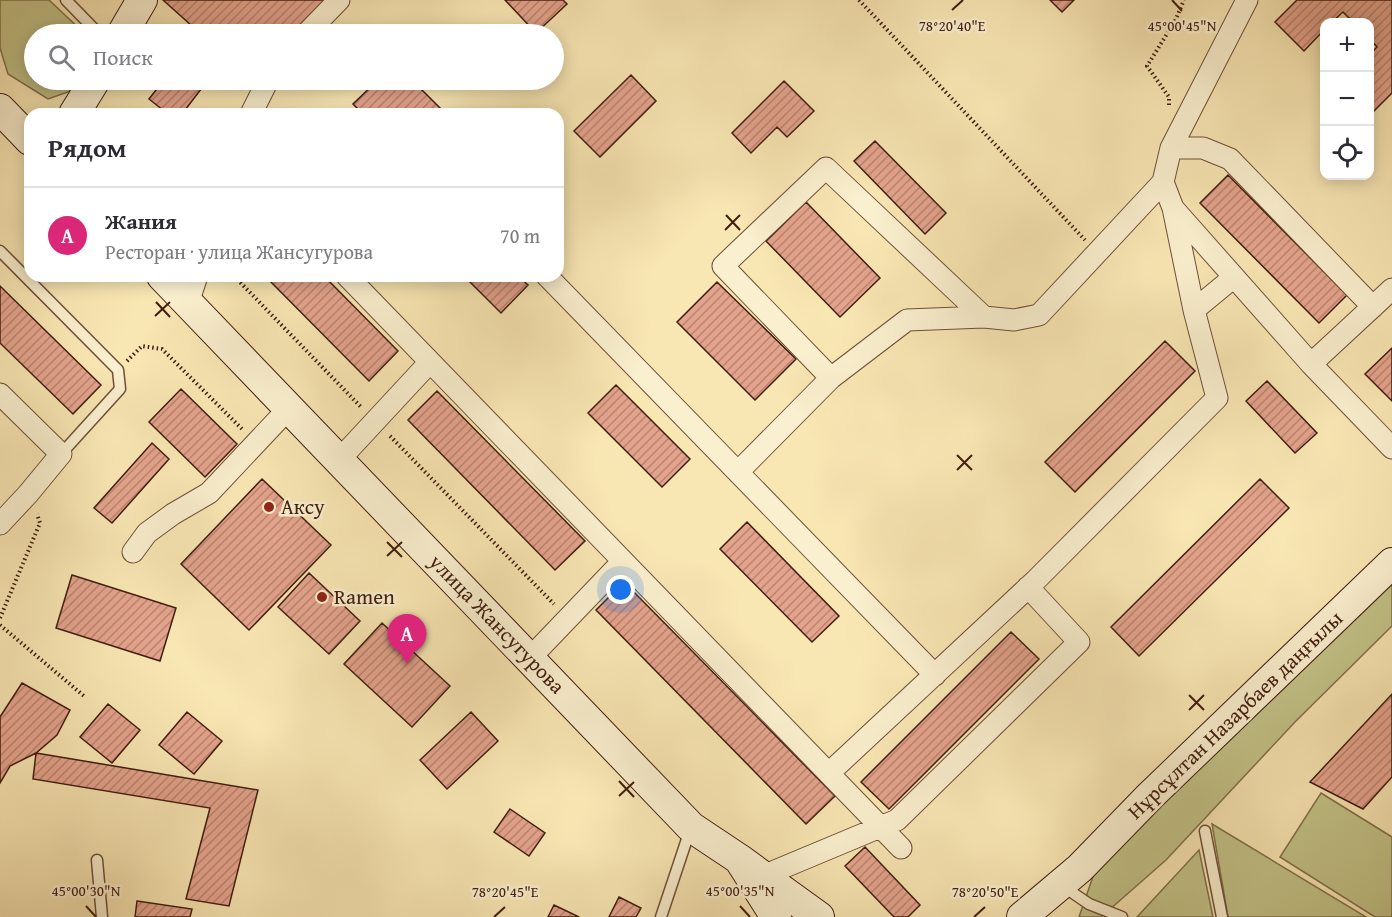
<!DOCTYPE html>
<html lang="ru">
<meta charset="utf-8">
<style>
:root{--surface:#fff;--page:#f7f7f7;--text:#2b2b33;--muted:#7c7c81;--line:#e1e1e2;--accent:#db2777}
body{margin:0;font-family:"Gentium Book Plus",serif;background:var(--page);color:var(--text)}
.controls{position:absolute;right:18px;top:18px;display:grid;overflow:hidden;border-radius:12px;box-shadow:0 3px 15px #0003}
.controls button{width:54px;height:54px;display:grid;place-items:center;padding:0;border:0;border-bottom:2px solid var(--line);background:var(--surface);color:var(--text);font:30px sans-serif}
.you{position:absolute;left:621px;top:590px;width:21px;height:21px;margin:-15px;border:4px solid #fff;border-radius:50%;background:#1a73e8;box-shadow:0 0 0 9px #1a73e833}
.badge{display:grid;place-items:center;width:39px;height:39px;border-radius:50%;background:var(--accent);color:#fff;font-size:20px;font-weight:700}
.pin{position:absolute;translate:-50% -50px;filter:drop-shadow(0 2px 3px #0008)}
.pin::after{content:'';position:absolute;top:32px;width:21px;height:18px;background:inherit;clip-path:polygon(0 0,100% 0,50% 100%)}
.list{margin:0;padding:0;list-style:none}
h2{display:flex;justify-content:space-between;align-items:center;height:78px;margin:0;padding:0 24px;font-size:26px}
h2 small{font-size:20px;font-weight:400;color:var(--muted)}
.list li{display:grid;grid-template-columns:39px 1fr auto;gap:18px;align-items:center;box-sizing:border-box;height:96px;padding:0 24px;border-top:2px solid var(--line)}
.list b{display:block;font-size:22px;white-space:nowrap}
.list p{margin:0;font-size:20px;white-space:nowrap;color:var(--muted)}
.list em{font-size:20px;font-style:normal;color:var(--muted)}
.icon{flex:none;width:33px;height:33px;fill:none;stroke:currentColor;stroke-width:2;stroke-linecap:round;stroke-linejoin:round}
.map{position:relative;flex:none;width:1392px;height:917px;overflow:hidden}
.search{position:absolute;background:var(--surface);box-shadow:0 3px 15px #0003;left:24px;top:24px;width:540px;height:66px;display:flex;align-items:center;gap:15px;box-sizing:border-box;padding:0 21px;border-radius:33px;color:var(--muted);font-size:22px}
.panel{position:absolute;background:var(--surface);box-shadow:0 3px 15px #0003;left:24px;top:108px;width:540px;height:174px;border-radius:18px}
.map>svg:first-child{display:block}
</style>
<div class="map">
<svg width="1392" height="917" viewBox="0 0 1392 917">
<defs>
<pattern id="building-hatch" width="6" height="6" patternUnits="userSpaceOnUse" patternTransform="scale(1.5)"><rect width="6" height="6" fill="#e4a38c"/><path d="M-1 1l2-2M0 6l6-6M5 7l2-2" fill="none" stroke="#ba8471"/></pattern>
</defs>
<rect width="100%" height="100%" fill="#f8e6b3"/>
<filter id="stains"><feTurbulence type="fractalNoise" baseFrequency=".00333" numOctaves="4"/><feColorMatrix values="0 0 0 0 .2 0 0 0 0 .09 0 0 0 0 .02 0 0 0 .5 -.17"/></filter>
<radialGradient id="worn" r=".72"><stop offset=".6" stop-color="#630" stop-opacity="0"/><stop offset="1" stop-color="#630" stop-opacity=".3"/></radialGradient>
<path fill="#c3c388" stroke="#82704c" stroke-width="1.5" d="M 0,0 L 49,0 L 85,34 L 34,34 L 34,80 L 78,80 L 71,91 L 48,99 L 8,74 L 0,48 Z
M 1392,584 L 1392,626 L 1295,722 L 1166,860 L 1101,917 L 1079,917 L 1097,865 Z
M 1321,793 L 1392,837 L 1392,917 L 1375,917 L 1280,857 Z
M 1212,824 L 1366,917 L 1228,917 Z
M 1199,850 L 1213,917 L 1137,917 Z"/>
<path fill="url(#building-hatch)" stroke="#411d10" stroke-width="1.5" d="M 163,0 L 325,0 L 293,34 L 201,34 Z
M 505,0 L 563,0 L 567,4 L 536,33 Z
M 1050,0 L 1074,0 L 1062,12 Z
M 1297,0 L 1392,0 L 1392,93 L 1370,115 L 1370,54 L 1377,47 L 1370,39 L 1370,22 L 1353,22 L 1343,12 L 1332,22 L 1324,22 L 1324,30 L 1304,51 L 1275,22 Z
M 631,75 L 656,101 L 600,157 L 574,131 Z
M 164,80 L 208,80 L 182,114 L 168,114 L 149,99 Z
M 378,80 L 412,80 L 446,114 L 363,114 L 353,104 Z
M 784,81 L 814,111 L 787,137 L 777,127 L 751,153 L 732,133 Z
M 875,141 L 946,213 L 925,234 L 854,161 Z
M 1228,175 L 1347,295 L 1319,323 L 1200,203 Z
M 806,202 L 880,278 L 840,317 L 766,241 Z
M 265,276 L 324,276 L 398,351 L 369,381 Z
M 464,276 L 518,276 L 528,285 L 501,313 Z
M 717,282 L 796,359 L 755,400 L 677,322 Z
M 0,286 L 101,385 L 73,414 L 0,343 Z
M 1165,341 L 1195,371 L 1075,492 L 1045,462 Z
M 1392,348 L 1392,401 L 1365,374 Z
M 1267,381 L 1317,433 L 1295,453 L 1246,401 Z
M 616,385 L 690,459 L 662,487 L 588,413 Z
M 181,389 L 237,444 L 205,477 L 149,422 Z
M 437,391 L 585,541 L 555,570 L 408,420 Z
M 152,443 L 169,459 L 112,523 L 94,508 Z
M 262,479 L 331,545 L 249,630 L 181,564 Z
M 1260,479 L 1289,508 L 1139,656 L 1111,627 Z
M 747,522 L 839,616 L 812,642 L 720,549 Z
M 309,573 L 360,621 L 329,654 L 278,607 Z
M 72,575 L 176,608 L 160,661 L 56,628 Z
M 624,582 L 835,796 L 806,824 L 596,610 Z
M 382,623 L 450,686 L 412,727 L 344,664 Z
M 1011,632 L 1039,659 L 889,809 L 861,782 Z
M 22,683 L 70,710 L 57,735 L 36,753 L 10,766 L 0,783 L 0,717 Z
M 1392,694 L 1392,777 L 1363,809 L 1310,782 Z
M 108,704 L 140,730 L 112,763 L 80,737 Z
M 187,712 L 222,741 L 194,774 L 159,745 Z
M 471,712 L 498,741 L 447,789 L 420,760 Z
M 36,753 L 258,790 L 229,906 L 186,899 L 210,808 L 33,779 Z
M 510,809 L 545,833 L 529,856 L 494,832 Z
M 865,847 L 920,905 L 908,917 L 894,917 L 845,866 Z
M 619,897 L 641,908 L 636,917 L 609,917 Z
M 137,901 L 192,909 L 190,917 L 135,917 Z
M 554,905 L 579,917 L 548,917 Z"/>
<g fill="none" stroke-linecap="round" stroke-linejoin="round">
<g stroke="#6f4f39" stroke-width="13">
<path id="service" d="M 66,0 L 99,34
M 0,251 L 118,370 L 120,389 L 61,454
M 1205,831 L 1222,917
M 97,860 L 102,917
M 1070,891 L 1089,904 L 1122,917
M 661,917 L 690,830"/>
</g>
<g stroke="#6f4f39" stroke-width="23">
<path id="minor" d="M 1247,0 L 1171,148 L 1163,182 L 1173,208 L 1311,364 L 1392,448
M 306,34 L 339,0
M 251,114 L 268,80
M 1171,148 L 1203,148 L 1230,159 L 1373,307
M 347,276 L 901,848
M 547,276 L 935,675
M 188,303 L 197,276
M 1194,310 L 1234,277
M 1311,364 L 1392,289
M 831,378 L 723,266 L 826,168 L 984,317
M 0,394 L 61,454 L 28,494 L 0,524
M 339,460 L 430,362
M 738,472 L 831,378 L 907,320 L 984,317 L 1014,320 L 1039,315 L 1163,182
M 133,552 L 147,533 L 173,514 L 209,493 L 289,408
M 530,658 L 623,561
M 829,773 L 1035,581 L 1217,398 L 1194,310 L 1173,208
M 763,876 L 897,820 L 1079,642 L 1028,587"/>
</g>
<g stroke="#411d10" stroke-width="32">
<path id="secondary" d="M 122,34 L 142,0
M 0,109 L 30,140
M 74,114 L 95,80
M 162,276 L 691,827 L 739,859
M 776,917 L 739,859 L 819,917
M 1022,917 L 1080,868 L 1150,796 L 1392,563"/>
</g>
<path stroke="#411d10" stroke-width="4" stroke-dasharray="1.5 3" stroke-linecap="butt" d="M 859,0 L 1085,240
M 1169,105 L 1169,97 L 1147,66 L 1175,21 L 1184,0
M 234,276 L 361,407
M 127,361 L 142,346 L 162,349 L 242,429
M 390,436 L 554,604
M 0,618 L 40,523 L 37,514
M 0,625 L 84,696"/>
<use href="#service" stroke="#faefce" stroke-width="10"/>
<use href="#minor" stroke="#faefce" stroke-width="21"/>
<use href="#secondary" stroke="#faefce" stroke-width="30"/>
</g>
<path fill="none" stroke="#411d10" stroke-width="2" d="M 1172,0 L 1182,11M 952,10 L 963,0M 726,215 L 740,230M 725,230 L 740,215M 156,302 L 170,317M 155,316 L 170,302M 957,455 L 972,470M 957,470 L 972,455M 387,542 L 402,557M 387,556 L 402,542M 1189,695 L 1204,710M 1189,710 L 1204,695M 619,781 L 634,797M 619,796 L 634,782M 86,906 L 96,917M 740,906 L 750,917M 494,917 L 505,907M 974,917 L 985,907"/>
<g fill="#8f2418" stroke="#faefce" stroke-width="2">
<circle cx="269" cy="507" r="6"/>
<circle cx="322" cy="597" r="6"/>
</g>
<g text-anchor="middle" stroke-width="5" stroke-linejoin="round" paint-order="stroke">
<g font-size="21" fill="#411d10" stroke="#faefce" text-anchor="start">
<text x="281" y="514">Аксу</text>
<text x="334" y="604">Ramen</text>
</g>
<g font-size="21" fill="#411d10" stroke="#faefce">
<text transform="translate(497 624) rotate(46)" y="7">улица Жансугурова</text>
<text transform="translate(1235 715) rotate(-44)" y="7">Нұрсұлтан Назарбаев даңғылы</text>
</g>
</g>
<g font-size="15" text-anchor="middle" fill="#411d10" stroke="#faefce" stroke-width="5" stroke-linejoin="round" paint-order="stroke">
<text x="952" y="31">78°20'40"E</text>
<text x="1182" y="31">45°00'45"N</text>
<text x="86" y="896">45°00'30"N</text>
<text x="740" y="896">45°00'35"N</text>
<text x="505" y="897">78°20'45"E</text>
<text x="985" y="897">78°20'50"E</text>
</g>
<rect width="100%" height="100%" filter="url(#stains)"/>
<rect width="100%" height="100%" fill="url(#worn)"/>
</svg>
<div class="controls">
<button>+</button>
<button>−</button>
<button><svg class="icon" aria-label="locate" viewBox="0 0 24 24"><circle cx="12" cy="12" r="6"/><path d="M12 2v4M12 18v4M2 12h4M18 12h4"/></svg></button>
</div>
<div class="you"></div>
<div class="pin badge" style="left:407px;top:664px">A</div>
<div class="search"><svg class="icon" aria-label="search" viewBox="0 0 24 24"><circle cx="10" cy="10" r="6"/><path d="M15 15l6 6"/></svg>Поиск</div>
<section class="panel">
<h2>Рядом<small></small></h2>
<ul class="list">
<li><span class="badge">A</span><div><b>Жания</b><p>Ресторан · улица Жансугурова</p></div><em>70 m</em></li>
</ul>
</section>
</div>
